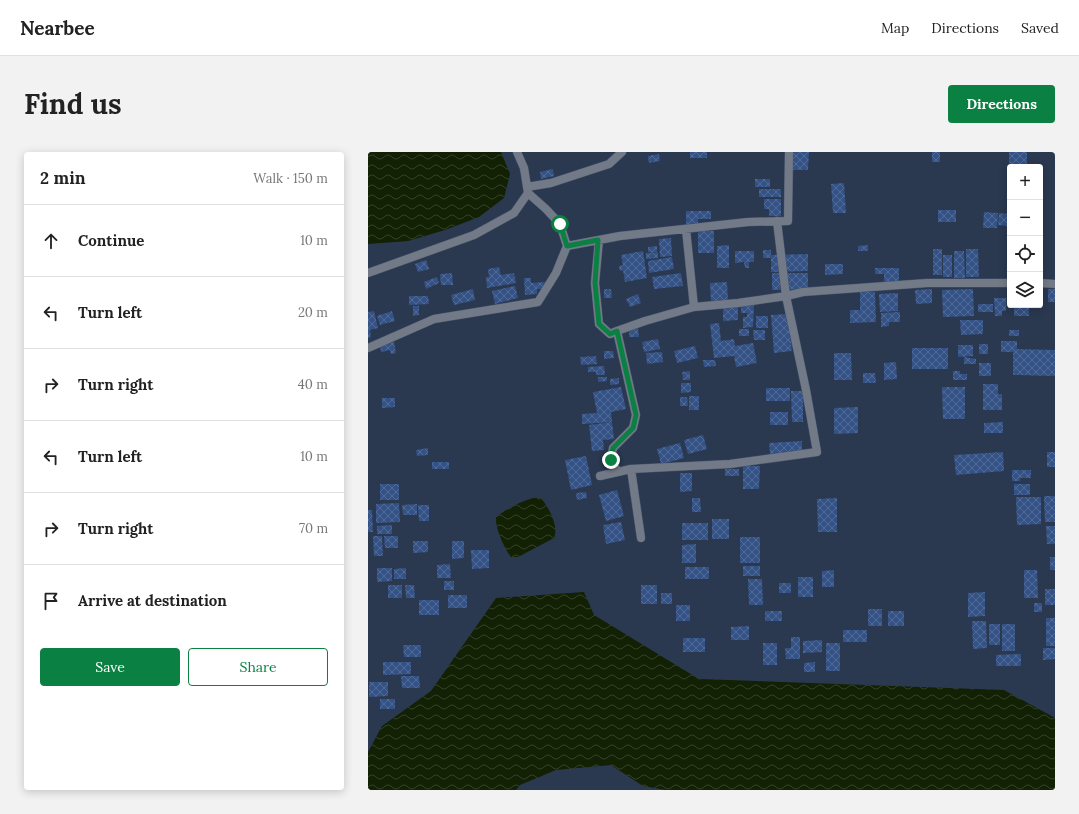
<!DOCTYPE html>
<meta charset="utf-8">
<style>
:root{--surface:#fff;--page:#f2f2f2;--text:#222;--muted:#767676;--line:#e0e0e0;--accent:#0b8043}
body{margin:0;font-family:Lora,serif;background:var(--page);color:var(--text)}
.controls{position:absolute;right:12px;top:12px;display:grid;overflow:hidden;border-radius:4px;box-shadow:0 2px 10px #0003}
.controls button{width:36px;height:36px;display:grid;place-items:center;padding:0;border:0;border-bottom:1px solid var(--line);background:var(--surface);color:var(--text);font:20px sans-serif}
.stop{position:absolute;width:12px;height:12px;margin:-9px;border:3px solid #0b8043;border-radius:50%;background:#fff}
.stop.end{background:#0b8043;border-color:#fff;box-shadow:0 1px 4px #0008}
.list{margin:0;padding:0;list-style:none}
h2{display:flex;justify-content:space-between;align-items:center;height:52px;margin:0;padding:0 16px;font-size:17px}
h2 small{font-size:13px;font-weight:400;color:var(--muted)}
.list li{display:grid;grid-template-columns:26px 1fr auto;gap:12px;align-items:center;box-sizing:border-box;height:72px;padding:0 16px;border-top:1px solid var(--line)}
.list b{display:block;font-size:15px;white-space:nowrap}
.list em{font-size:13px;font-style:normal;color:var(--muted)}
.actions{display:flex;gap:8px;padding:12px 16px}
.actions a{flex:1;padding:9px 0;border:1px solid var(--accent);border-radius:4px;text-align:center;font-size:14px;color:var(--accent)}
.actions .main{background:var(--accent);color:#fff}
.icon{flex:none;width:22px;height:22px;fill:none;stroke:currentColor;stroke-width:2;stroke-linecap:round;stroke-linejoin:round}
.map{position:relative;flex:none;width:687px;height:638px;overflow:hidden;border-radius:4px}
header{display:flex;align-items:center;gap:24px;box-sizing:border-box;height:56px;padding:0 20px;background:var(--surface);border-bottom:1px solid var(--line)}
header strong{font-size:19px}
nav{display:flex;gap:22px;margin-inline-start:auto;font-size:14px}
.intro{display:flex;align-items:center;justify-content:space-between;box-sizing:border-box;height:96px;padding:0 24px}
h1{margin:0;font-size:28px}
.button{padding:10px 18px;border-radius:4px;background:var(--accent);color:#fff;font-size:14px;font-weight:700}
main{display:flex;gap:24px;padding:0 24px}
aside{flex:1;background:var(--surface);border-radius:4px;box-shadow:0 2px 10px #0003}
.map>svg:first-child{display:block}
</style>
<header>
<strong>Nearbee</strong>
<nav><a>Map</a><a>Directions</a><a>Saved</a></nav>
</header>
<div class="intro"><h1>Find us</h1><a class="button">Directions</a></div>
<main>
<aside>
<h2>2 min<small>Walk · 150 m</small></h2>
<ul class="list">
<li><svg class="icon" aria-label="ahead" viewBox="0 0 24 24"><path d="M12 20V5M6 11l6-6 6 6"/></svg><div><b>Continue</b></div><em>10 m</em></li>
<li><svg class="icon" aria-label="left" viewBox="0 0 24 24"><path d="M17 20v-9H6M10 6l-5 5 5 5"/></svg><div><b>Turn left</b></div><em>20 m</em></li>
<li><svg class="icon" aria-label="right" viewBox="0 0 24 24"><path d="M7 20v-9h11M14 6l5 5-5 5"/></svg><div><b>Turn right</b></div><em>40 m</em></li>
<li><svg class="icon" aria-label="left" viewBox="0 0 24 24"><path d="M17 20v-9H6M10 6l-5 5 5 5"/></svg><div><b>Turn left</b></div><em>10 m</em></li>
<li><svg class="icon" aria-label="right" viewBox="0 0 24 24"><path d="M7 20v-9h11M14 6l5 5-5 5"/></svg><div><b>Turn right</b></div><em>70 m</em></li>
<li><svg class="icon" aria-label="arrive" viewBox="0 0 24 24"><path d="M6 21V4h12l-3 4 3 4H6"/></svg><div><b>Arrive at destination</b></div></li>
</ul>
<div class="actions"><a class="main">Save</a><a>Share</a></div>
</aside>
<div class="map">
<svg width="687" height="638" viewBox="0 0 687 638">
<defs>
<pattern id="water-waves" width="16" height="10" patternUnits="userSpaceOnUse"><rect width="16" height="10" fill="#122003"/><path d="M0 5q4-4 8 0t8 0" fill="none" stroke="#344129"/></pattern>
<pattern id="building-cross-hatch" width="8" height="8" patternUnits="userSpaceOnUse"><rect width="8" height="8" fill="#345285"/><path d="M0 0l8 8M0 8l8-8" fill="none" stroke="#516b97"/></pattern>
</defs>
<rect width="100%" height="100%" fill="#2a3850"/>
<path fill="url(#water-waves)" d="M 0,0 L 133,0 L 142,22 L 136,46 L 111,65 L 77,78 L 40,89 L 0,92 Z
M 165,346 L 173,346 C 181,356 191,374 186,386 L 150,405 L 143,405 C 136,396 127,376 128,365 C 140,356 151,350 165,346 Z
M 216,440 L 226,463 L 331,527 L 636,538 L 687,566 L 687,638 L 298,638 L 275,634 L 243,613 L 188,618 L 152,633 L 148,638 L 0,638 L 0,600 L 14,574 L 63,539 L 128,446 Z"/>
<path fill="url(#building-cross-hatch)" d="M 322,0 L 339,0 L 339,6 L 322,6 Z
M 425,0 L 441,0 L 440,18 L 425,18 Z
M 564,0 L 572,0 L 572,10 L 564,10 Z
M 641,0 L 659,0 L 659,15 L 641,15 Z
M 291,2 L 292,9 L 281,11 L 280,4 Z
M 185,17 L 186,24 L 173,27 L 172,20 Z
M 387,27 L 402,27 L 402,35 L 387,35 Z
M 476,31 L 478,61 L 465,61 L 463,32 Z
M 391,37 L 413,37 L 413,45 L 391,45 Z
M 396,47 L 413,47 L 413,64 L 401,64 L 401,57 L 396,57 Z
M 570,58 L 588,58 L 588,70 L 570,70 Z
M 318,59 L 343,59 L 343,67 L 330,67 L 330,73 L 318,73 Z
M 616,60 L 630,61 L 629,76 L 615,76 Z
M 631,61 L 641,62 L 640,74 L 630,73 Z
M 330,79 L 346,79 L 346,101 L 330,101 Z
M 303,86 L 304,104 L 292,105 L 291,87 Z
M 361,93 L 361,116 L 349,116 L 349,94 Z
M 500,93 L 500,99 L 490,99 L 490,94 Z
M 289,94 L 289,100 L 280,100 L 280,95 Z
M 565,97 L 574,97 L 574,123 L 565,123 Z
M 598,97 L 610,97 L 611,125 L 598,125 Z
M 395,98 L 403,98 L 403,103 L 440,102 L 440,119 L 403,120 L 403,106 L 395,106 Z
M 275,99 L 279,126 L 257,130 L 255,118 L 252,119 L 251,114 L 255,113 L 253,103 Z
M 367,99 L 386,99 L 386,110 L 381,110 L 381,116 L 377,116 L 376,110 L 367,111 Z
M 586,99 L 596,99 L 597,126 L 586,126 Z
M 290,100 L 290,106 L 278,107 L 278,101 Z
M 575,103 L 584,103 L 584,125 L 575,125 Z
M 304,105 L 306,117 L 281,121 L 280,109 Z
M 58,108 L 61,117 L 50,120 L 47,112 Z
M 457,112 L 475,112 L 475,122 L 457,123 Z
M 131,115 L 133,123 L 146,121 L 148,131 L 119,136 L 118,125 L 121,125 L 120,117 Z
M 507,116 L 531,116 L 531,130 L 516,130 L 516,122 L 507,122 Z
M 84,121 L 85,133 L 73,133 L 72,122 Z
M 313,121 L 315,134 L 286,137 L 284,125 Z
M 404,121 L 440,121 L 440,137 L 404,138 Z
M 69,125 L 71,131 L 58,137 L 56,130 Z
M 156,126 L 163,126 L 163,131 L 177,130 L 177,137 L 169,137 L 169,142 L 157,143 Z
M 359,130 L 360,149 L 343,150 L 342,131 Z
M 147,134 L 150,146 L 127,152 L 124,139 Z
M 105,137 L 107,148 L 86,153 L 83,143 Z
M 236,137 L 243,137 L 244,146 L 236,146 Z
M 564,137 L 564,151 L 548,152 L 547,138 Z
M 605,137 L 606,164 L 575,165 L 574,138 Z
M 680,137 L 687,137 L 687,150 L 680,150 Z
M 492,140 L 507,140 L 508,170 L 482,171 L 482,158 L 492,158 Z
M 530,141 L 530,159 L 512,160 L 511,142 Z
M 270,142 L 273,151 L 262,155 L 258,147 Z
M 41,144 L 60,144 L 61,152 L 41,153 Z
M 626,146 L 638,146 L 638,159 L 634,159 L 634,164 L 627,164 Z
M 386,151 L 385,175 L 375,176 L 375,165 L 379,165 L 379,161 L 373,161 L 373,152 Z
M 610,152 L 625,152 L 625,160 L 610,160 Z
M 651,153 L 661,153 L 661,164 L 646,164 L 646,156 L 651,156 Z
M 45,154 L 51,154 L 51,163 L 45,164 Z
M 355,154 L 370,154 L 370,168 L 355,169 Z
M 6,159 L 10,176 L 2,178 L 3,185 L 0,186 L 0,160 Z
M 24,159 L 27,169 L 12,173 L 9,164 Z
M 532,160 L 532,170 L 521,170 L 521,174 L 513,175 L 513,161 Z
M 420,162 L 424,199 L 406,201 L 403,163 Z
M 388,164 L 400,164 L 400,176 L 388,176 Z
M 592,168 L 615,168 L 615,182 L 593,183 Z
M 351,171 L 353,189 L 366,187 L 367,194 L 385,191 L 389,211 L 368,215 L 366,204 L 346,206 L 342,172 Z
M 261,176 L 270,176 L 271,185 L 261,185 Z
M 371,177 L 381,177 L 381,184 L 371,184 Z
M 385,178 L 397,178 L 397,188 L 386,188 Z
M 641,178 L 651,178 L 651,184 L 641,184 Z
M 290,187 L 292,197 L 276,200 L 274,190 Z
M 633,189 L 649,189 L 649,197 L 687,198 L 687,224 L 645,223 L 645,200 L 633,200 Z
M 26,190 L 28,201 L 23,202 L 22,198 L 13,200 L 12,193 Z
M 611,192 L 620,192 L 620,202 L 611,202 Z
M 590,193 L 605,193 L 605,204 L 590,205 Z
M 327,194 L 330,206 L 309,211 L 306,199 Z
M 544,196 L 580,196 L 580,217 L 544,217 Z
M 236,199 L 245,199 L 246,206 L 236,207 Z
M 294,200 L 295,210 L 279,212 L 278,201 Z
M 466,201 L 483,201 L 484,228 L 466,228 Z
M 228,204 L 229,212 L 213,213 L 212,205 Z
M 596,205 L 608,207 L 608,212 L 596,212 Z
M 335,208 L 347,208 L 348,214 L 336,215 Z
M 528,210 L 529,227 L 516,228 L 516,211 Z
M 611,211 L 623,211 L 623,224 L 611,224 Z
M 236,214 L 237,223 L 228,223 L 228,220 L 220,220 L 220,215 Z
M 322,219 L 322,228 L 315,228 L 314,220 Z
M 585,219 L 592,219 L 592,222 L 599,222 L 599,228 L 585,228 Z
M 495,221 L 507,221 L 508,231 L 495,231 Z
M 230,225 L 239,225 L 239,229 L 230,230 Z
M 251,226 L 251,232 L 242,233 L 242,227 Z
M 313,231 L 323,231 L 323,240 L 313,241 Z
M 615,232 L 630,232 L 630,242 L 634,242 L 634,258 L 615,258 Z
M 253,235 L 258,257 L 243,260 L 244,270 L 214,272 L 214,262 L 229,261 L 225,240 Z
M 574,235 L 597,235 L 597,267 L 575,267 Z
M 398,236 L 422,236 L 422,249 L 398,249 Z
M 423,239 L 435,239 L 435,270 L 424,270 Z
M 321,244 L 331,244 L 331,258 L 321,258 Z
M 312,245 L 319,245 L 320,254 L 312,254 Z
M 14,246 L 27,246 L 27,255 L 14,256 Z
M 490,255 L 490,281 L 466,282 L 466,256 Z
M 402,260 L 420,260 L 420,273 L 402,273 Z
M 244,270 L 246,287 L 235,288 L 236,298 L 224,299 L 221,273 Z
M 635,270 L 635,281 L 616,281 L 616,271 Z
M 335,283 L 339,297 L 320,302 L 316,288 Z
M 434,289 L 434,300 L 402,302 L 401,291 Z
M 312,291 L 316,306 L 293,312 L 289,297 Z
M 60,296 L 60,303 L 49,304 L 48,298 Z
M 635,300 L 636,319 L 588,323 L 586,303 Z
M 679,300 L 687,300 L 687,315 L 679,315 Z
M 218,304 L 224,333 L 203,338 L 197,308 Z
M 64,310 L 81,310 L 81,317 L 64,317 Z
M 375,314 L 392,314 L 391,337 L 375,337 Z
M 357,317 L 371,317 L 371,324 L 357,324 Z
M 644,318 L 663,318 L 663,326 L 652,326 L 652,329 L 644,329 Z
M 312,321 L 324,321 L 324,339 L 312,340 Z
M 12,332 L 31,332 L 31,348 L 12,348 Z
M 646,332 L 662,332 L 662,343 L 646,343 Z
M 249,338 L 256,364 L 238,369 L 231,343 Z
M 218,340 L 219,346 L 209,348 L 208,341 Z
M 676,344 L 687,344 L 687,370 L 677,370 Z
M 648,345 L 673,345 L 673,372 L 649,373 Z
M 324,346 L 332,346 L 333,360 L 324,360 Z
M 469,346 L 469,380 L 450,380 L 449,347 Z
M 31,351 L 32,370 L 8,371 L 8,352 Z
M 49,352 L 49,363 L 35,363 L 34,353 Z
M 50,353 L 61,353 L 61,369 L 51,369 Z
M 0,358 L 4,358 L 5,380 L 0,380 Z
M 344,367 L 361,367 L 361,387 L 344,387 Z
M 253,370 L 257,388 L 238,392 L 235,373 Z
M 314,371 L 340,371 L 340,388 L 314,388 Z
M 24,373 L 24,382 L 9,382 L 9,374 Z
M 678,374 L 687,374 L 687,392 L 679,392 Z
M 5,384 L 14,384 L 15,404 L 6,404 Z
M 16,384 L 30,384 L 30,396 L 17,396 Z
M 372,385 L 392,385 L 392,411 L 372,411 Z
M 45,389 L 60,389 L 60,400 L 45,401 Z
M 84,389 L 96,389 L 96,406 L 84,407 Z
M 328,392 L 328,411 L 314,411 L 314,393 Z
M 103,398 L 121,398 L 121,416 L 104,417 Z
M 682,405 L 687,405 L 687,418 L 682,418 Z
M 82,412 L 83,426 L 69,426 L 69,413 Z
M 375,414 L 392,414 L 392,424 L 375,424 Z
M 317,415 L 341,415 L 341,427 L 317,427 Z
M 9,416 L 24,416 L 24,429 L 9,430 Z
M 38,416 L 38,427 L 26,427 L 26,417 Z
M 466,418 L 466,435 L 454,435 L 454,419 Z
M 656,418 L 669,418 L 670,446 L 656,446 Z
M 430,425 L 445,425 L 445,445 L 430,445 Z
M 380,427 L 394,427 L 395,453 L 381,453 Z
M 76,429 L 86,429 L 86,438 L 76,438 Z
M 411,431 L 423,431 L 423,441 L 411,441 Z
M 20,433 L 34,433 L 34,446 L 20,446 Z
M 37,433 L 46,433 L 47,446 L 38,446 Z
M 273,433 L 289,433 L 289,452 L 273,452 Z
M 677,437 L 687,437 L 687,453 L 677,453 Z
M 617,440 L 617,464 L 600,465 L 600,441 Z
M 293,441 L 304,441 L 304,452 L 293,452 Z
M 80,443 L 99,443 L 99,456 L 80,456 Z
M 51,448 L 71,448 L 71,463 L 51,463 Z
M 666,451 L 674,451 L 674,460 L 666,460 Z
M 308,453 L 322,453 L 322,469 L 308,469 Z
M 500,457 L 514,457 L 514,474 L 500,474 Z
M 397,459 L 414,459 L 414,469 L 397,469 Z
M 520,459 L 536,459 L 536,474 L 520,474 Z
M 678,466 L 687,466 L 687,494 L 678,494 Z
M 604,469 L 618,469 L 619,496 L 605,497 Z
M 621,472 L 632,472 L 632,493 L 621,493 Z
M 634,472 L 647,472 L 647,499 L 634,499 Z
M 381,474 L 381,488 L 363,488 L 363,475 Z
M 475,478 L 499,478 L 499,490 L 475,490 Z
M 423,485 L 432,485 L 432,507 L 418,507 L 417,496 L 423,496 Z
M 315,486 L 337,486 L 337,500 L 315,500 Z
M 454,488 L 454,500 L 435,501 L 435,489 Z
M 395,491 L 409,491 L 409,513 L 395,513 Z
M 458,491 L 472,491 L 472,519 L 458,519 Z
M 35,493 L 53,493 L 53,505 L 36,505 Z
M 675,496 L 687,496 L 687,507 L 675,508 Z
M 653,502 L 653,514 L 628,514 L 628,503 Z
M 15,510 L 43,510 L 43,522 L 15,523 Z
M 447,510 L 447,520 L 436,520 L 436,511 Z
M 33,524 L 51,524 L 52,536 L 34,536 Z
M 1,530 L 20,530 L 20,544 L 1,545 Z
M 12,547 L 27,547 L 27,557 L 12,557 Z"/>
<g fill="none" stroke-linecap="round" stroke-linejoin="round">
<g stroke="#48556c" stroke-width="9">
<path id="minor" d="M 159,35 L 183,31 L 241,12 L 254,0
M 160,41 L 178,57 L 192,72 L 199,94
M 318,77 L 326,155
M 231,88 L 227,131 L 231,172 L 242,182 L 249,179
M 0,121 L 106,83 L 146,61 L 160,41 L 156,16 L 149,0
M 672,131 L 687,132
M 0,196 L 66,167 L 170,150 L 188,121 L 199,94 L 252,84 L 380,70 L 420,69 L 421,0
M 250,320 L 243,308 L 245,296 L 265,276 L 268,263 L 249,179 L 277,169 L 326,155 L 370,151 L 418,144 L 409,69
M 232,324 L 263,317
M 273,386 L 263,317 L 362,312 L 449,300 L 438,238 L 418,144 L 435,140 L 559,131 L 642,131"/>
</g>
<use href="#minor" stroke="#737a87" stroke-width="8"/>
</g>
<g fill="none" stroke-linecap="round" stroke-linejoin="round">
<path stroke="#0b8043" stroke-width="5" d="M 192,72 L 199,94 L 230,88 L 227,131 L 231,172 L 242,182 L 249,179 L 268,263 L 265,276 L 245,296 L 243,308"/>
</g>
</svg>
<div class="controls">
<button>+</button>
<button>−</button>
<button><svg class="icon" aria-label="locate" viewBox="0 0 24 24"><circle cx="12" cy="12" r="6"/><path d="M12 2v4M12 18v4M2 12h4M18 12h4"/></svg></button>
<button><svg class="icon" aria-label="layers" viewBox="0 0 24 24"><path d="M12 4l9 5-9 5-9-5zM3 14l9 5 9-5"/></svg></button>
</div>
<div class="stop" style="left:192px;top:72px"></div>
<div class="stop end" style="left:243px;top:308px"></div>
</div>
</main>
